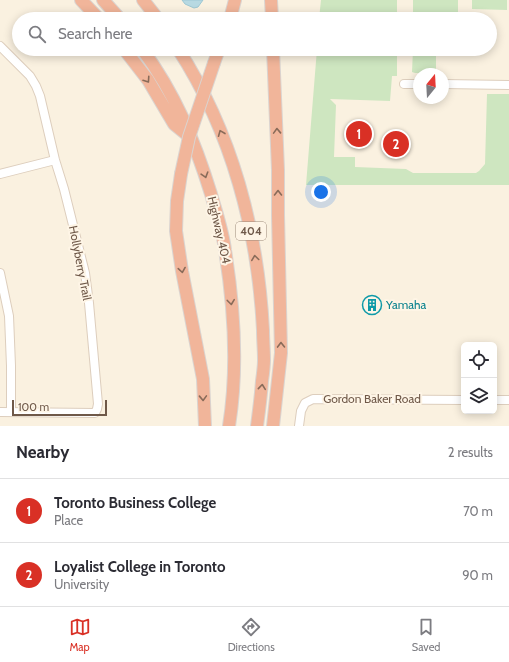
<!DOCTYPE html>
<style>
:root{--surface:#fff;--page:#f2f2f3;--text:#2b2b33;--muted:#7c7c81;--line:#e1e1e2;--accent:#d93025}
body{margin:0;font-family:Cabin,sans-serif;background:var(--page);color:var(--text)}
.controls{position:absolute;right:12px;bottom:12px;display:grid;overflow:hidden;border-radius:6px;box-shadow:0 2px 10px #0003}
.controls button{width:36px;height:36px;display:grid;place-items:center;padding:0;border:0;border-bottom:1px solid var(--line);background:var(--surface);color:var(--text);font:20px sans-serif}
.compass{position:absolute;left:413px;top:68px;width:36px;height:36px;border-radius:50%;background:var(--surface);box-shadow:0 2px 10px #0003;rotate:18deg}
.scale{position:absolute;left:12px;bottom:10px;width:95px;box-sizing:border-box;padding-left:4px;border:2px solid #6f5949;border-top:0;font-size:11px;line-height:14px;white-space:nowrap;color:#6f5949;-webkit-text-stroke:3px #fef5e6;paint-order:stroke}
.you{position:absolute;left:321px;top:192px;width:14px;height:14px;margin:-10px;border:3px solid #fff;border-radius:50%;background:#1a73e8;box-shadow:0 0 0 6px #1a73e833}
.badge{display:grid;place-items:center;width:26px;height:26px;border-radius:50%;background:var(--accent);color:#fff;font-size:13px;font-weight:700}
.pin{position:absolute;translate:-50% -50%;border:2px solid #fff;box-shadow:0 1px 4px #0006}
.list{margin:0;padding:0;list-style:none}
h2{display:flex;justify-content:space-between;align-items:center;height:52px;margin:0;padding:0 16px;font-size:17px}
h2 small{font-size:13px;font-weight:400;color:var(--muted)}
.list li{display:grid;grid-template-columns:26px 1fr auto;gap:12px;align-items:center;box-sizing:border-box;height:64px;padding:0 16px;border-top:1px solid var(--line)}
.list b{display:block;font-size:15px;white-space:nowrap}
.list p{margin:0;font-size:13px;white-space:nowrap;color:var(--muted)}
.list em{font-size:13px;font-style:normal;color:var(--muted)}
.icon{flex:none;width:22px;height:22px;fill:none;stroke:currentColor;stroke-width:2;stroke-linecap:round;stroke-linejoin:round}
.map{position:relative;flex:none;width:509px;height:426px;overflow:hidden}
.search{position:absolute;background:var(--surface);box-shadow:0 2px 10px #0003;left:12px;right:12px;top:12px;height:44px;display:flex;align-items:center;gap:10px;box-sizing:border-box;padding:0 14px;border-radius:22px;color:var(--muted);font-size:15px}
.sheet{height:180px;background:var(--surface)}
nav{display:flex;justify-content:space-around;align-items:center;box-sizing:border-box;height:56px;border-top:1px solid var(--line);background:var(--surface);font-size:11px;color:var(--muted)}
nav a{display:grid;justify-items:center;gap:2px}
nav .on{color:var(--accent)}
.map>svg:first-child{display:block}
</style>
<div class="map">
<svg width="509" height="426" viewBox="0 0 509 426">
<rect width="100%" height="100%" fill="#faf1e0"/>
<path fill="#cee6c0" d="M 321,0 L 397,0 L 397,19 L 319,19 Z
M 413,0 L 458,0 L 458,12 L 452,18 L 413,19 Z
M 472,0 L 507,0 L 507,10 L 472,9 Z
M 317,49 L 397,49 L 397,76 L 392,76 L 390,101 L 330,99 L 336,105 L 334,157 L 355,157 L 355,167 L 406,169 L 413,173 L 476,173 L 479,171 L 485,164 L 487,94 L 509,94 L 509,185 L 306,185 Z
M 413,49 L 436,49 L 436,73 L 415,73 L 412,72 Z"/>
<path fill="#b7d9e2" stroke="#9ec8d3" d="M 182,0 L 203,0 L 198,7 L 194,8 L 185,4 Z"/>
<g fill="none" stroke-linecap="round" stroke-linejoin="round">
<g stroke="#ddcebd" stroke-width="10">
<path id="minor" d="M 0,46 L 30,76 L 36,86 L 40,96 L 55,160 L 64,189 L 85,273 L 89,303 L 98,404 L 97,409 L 95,413 L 0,412
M 404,84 L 419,84
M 443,84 L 509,85
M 0,174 L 55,160
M 0,273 L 9,316 L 11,366 L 11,411
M 494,400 L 509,400
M 299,426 L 301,411 L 305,403 L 313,399 L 464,400"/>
</g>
<g stroke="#dad4d0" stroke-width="14">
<path id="highway" d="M 81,0 L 99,19
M 103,0 L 120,19
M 143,0 L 158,19
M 271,0 L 272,19
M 230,19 L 235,0
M 124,49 L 148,80 L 174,124 L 190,137
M 142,49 C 175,93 195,142 211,194 C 216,212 223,232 225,250 C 234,306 238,370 229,426
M 178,49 C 232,132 258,231 263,330 C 263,340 264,350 264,360 C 264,367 263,374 262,381 C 261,396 259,411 257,426
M 214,63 L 219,49
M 181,174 L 177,201 L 176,231 L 182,271 L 203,379 L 205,426
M 273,426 L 281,353 L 278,215 L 278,170 L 273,49"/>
</g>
<use href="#minor" stroke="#fff" stroke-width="8"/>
<use href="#highway" stroke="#f1b59a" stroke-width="12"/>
<g stroke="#dad4d0" stroke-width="14" stroke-linecap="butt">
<path id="highway-bridge" d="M 181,174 L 189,137 L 214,63"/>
</g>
<use href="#highway-bridge" stroke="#f1b59a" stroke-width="12"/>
</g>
<defs><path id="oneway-chevron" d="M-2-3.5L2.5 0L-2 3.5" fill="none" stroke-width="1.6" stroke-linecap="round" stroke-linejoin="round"/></defs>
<g stroke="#896b59">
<use href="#oneway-chevron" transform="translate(147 80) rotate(56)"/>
<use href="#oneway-chevron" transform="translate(277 131) rotate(-92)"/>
<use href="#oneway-chevron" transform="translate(221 133) rotate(-112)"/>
<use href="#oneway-chevron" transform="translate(205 175) rotate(73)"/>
<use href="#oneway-chevron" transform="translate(278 193) rotate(-90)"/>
<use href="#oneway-chevron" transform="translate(255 258) rotate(-98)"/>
<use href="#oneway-chevron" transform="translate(182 270) rotate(81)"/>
<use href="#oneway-chevron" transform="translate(231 302) rotate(83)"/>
<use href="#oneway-chevron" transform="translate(281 345) rotate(-91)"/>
<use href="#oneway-chevron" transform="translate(262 387) rotate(-84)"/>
<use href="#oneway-chevron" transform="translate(203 398) rotate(88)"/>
</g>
<defs>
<g id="building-ring" transform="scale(1)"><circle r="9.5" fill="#fef5e6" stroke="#0f9aa8" stroke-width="1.5"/><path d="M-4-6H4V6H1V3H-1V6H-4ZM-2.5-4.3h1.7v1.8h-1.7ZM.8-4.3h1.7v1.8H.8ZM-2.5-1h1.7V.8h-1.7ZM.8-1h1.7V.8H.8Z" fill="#0f9aa8"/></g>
</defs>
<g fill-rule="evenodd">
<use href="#building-ring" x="372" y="305"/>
</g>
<g text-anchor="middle" stroke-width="4" stroke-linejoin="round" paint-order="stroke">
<rect fill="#fef5e6" stroke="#9a8878" stroke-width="1" x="236" y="222" width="30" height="18" rx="3"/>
<g font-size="11" font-weight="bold" fill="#6f5949">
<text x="251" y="235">404</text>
</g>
<g font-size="12" fill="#6f5949" stroke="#fef5e6">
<text transform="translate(219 230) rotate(77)" y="4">Highway 404</text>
<text transform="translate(80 263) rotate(79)" y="4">Hollyberry Trail</text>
<text x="372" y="403">Gordon Baker Road</text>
</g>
<g font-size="12" fill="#0d838f" stroke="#fef5e6" text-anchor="start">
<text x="386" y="309">Yamaha</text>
</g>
</g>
</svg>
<div class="controls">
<button><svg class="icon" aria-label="locate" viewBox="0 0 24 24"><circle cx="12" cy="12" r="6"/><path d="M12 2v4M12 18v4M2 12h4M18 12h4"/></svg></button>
<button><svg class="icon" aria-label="layers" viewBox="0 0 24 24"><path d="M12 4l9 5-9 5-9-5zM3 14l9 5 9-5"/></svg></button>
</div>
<svg class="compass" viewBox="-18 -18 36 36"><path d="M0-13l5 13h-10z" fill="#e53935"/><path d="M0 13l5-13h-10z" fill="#7c7c81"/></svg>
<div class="scale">100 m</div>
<div class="you"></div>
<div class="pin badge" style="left:359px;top:134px">1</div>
<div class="pin badge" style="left:396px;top:144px">2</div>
<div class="search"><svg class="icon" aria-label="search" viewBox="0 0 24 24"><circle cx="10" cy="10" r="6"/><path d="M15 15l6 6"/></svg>Search here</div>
</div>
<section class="sheet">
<h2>Nearby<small>2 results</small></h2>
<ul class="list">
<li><span class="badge">1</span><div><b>Toronto Business College</b><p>Place</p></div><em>70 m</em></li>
<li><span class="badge">2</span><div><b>Loyalist College in Toronto</b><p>University</p></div><em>90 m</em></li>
</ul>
</section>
<nav>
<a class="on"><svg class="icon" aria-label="map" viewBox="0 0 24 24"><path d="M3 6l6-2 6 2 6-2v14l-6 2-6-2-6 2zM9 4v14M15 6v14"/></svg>Map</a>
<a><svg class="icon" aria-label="directions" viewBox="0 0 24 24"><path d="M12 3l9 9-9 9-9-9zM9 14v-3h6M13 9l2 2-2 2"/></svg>Directions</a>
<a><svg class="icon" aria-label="saved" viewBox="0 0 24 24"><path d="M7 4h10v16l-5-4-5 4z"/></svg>Saved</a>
</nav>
